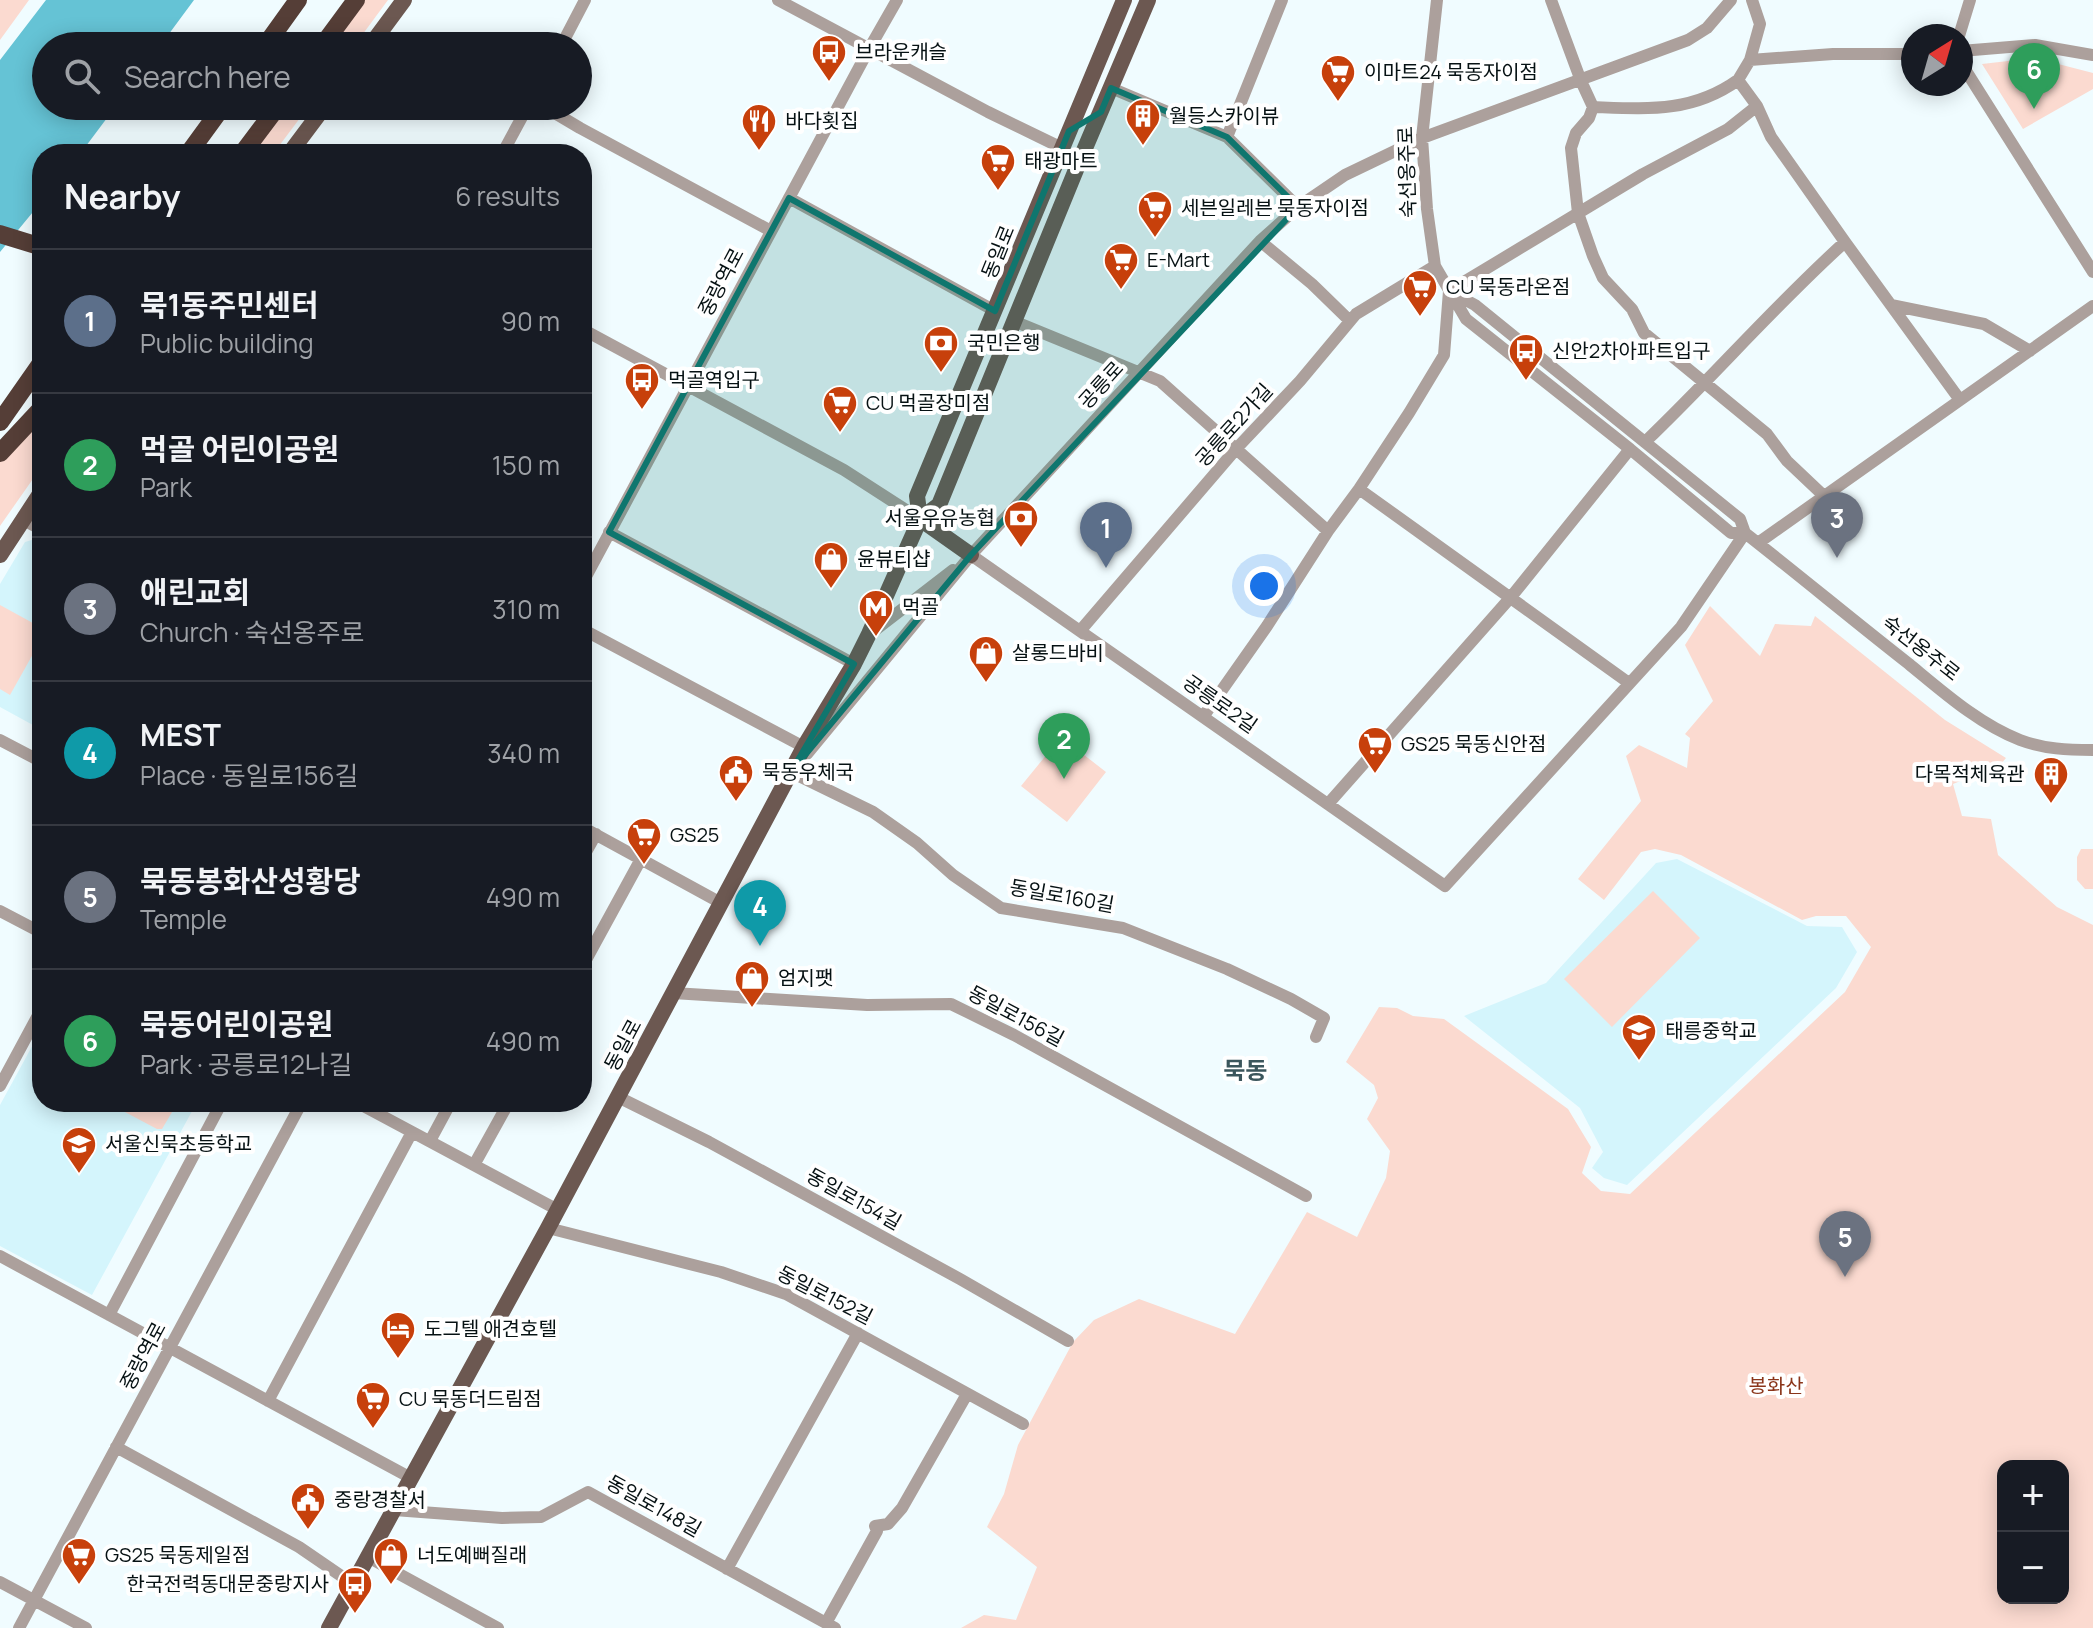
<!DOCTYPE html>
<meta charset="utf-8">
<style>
:root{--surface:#171b24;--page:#20242c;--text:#f1f3f6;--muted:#9ea1a6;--line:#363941;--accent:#8c9099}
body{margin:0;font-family:Manrope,"Noto Sans KR",sans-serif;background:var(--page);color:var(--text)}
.controls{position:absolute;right:24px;bottom:24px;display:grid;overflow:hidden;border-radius:16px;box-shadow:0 4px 20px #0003}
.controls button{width:72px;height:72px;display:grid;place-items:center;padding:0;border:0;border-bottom:2px solid var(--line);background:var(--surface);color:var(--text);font:40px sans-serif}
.compass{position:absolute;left:1901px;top:24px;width:72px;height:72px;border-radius:50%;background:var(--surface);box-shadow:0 4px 20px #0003;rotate:37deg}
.you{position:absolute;left:1264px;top:586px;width:28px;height:28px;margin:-20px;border:6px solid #fff;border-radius:50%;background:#1a73e8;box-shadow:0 0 0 12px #1a73e833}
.badge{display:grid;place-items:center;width:52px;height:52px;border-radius:50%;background:var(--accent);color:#fff;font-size:26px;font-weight:700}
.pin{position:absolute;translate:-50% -66px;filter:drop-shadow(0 2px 4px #0008)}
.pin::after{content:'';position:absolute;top:42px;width:28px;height:24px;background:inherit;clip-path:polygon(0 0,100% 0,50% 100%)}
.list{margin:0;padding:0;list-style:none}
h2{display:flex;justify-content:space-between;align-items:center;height:104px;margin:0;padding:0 32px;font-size:34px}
h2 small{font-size:26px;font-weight:400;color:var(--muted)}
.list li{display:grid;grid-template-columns:52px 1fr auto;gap:24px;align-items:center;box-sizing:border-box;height:144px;padding:0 32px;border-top:2px solid var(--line)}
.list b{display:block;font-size:30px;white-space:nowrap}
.list p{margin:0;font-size:26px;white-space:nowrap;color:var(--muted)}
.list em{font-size:26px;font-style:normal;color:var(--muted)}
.icon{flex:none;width:44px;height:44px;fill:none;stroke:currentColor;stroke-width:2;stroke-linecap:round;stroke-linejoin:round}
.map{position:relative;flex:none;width:2093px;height:1628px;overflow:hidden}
.search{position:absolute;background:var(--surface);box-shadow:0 4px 20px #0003;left:32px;top:32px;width:560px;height:88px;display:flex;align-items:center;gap:20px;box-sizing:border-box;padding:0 28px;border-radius:44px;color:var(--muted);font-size:30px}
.panel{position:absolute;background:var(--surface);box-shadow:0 4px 20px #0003;left:32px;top:144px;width:560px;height:968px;border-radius:32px}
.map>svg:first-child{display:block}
</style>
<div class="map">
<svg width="2093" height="1628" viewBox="0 0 2093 1628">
<rect width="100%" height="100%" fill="#f0fcff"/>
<path fill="#d4f5fc" d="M 35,539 L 42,543 L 42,730 L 0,707 L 0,584 L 25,542 Z
M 1677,859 L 1807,926 L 1842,927 L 1857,952 L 1836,988 L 1627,1185 L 1604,1178 L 1592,1168 L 1603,1152 L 1580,1108 L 1464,1016 L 1546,983 L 1656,863 Z
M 42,1028 L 42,1102 L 197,1102 L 92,1295 L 0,1246 L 0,1105 Z"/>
<path fill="#fbdad0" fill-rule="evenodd" d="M 0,0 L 29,0 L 0,40 Z
M 364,0 L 388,0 L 354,46 L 330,46 Z
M 2035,58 L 2093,73 L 2093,89 L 2023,129 L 1982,64 Z
M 287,106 L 309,106 L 273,154 L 252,154 Z
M 42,415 L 42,466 L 0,526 L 0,460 Z
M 0,605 L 42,628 L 42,638 L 10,695 L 0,689 Z
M 1710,606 L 1760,656 L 1775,624 L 1811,626 L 1815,616 L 1945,720 L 2006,758 L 2000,765 L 1953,784 L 1962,816 L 1991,819 L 1998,855 L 2057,907 L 2093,925 L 2093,1628 L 961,1628 L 984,1615 L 1016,1620 L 1037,1567 L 987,1527 L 1004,1494 L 1018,1445 L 1073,1342 L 1094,1320 L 1139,1299 L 1235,1334 L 1307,1212 L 1357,1237 L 1386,1178 L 1390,1151 L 1367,1119 L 1378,1098 L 1374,1085 L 1346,1062 L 1379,1007 L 1397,1008 L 1413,1016 L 1444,1019 L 1568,1109 L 1591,1147 L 1582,1173 L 1601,1191 L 1630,1194 L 1845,992 L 1871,947 L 1846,916 L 1816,916 L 1802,920 L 1681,855 L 1655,849 L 1641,852 L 1604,900 L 1578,879 L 1641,801 L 1626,756 L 1639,745 L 1687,768 L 1690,738 L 1685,734 L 1713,701 L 1685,645 ZM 2003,1466 L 2063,1466 L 2063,1598 L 2003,1598 Z
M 1061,737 L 1106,772 L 1067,822 L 1021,786 Z
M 2081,849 L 2093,849 L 2093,889 L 2085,889 L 2077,880 L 2077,857 Z
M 1653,891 L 1700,938 L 1612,1027 L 1564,979 Z
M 106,1102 L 178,1102 L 162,1129 L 157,1129 Z"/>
<path fill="#65c3d5" d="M 46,0 L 194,0 L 160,46 L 46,46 L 46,106 L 116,106 L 80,154 L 42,154 L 42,201 L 0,252 L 0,60 Z"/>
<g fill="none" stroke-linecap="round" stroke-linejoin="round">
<path stroke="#aca09c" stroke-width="12" d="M 778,0 L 988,112 L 1062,148
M 1437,0 L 1422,138 L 1427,209 L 1435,266 L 1466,319 L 1630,449 L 1731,533 L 1745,533
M 1551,0 L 1581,81 L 1593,107 L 1589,118 L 1576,133 L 1571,148 L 1578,213 L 1593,256 L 1603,278 L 1632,309 L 1644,333 L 1767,434 L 1787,461 L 1824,496
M 1752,0 L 1760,24 L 1750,60 L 1738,80 L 1757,106 L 1771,137 L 1845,242 L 1960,400
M 1959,36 L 1970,0
M 561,46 L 585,0
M 1961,51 L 2035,45 L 2093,55
M 1750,60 L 1833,54 L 1913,54
M 1961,63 L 2093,272
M 1111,88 L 1227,137 L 1298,207
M 543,106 L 580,128 L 771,231
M 1593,107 C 1647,109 1692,113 1738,80
M 1227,137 L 1282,0
M 502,154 L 528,106
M 789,198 L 995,311
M 1260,241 L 1312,284 L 1350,321
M 1449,291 L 1475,305 L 1740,519 L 1745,533 C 1800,576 1854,621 1909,664 C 1943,692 1979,724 2020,740 C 2044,749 2068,750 2093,750
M 1449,291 L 1643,174 L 1728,129 L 1757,106
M 1891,305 L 1984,324 L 2030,351
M 1016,322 L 1160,381 L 1328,531
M 582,329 L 844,470 L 920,519
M 1646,441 C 1714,376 1775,305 1845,242
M 1359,489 L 1629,683
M 22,519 L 42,530
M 609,532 L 854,664
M 1758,543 L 2093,306
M 971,555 L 1445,886 L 1681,627 L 1745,533
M 582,584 L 869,49 L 897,0
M 582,629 L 804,747
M 1080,631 L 1236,449 L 1300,381 L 1356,314 L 1435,266
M 870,634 L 953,570
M 1203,717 L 1267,626 L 1328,531 L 1359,489 L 1409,413 L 1444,355 L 1449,291
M 0,740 L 42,762
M 807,754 L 971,555 L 1260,241 L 1298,207 L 1345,175 L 1422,138 L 1688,40 L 1707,28 L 1731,0
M 795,768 L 791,772 L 873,812 L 917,843 L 953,875 L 1001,908 L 1123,928 L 1227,969 L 1291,999 L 1324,1018 L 1316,1037
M 1328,804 L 1511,597 L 1630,449
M 582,827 L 721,903
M 582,859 L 596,834
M 0,911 L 42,933
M 582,967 L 641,859
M 673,993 L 867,1005 L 951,1004 L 1014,1035 L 1306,1196
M 0,1086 L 42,1008
M 618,1097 L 709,1142 L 960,1279 L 1068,1341
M 356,1102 L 558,1210
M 430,1141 L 451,1102
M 474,1165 L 509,1102
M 548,1228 L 721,1272 L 786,1294 L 1023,1424
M 0,1256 L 411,1478
M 109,1315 L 222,1102
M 268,1401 L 412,1132
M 116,1447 L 299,1547 L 353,1584
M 394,1510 L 502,1518 L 541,1517 L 588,1492 L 835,1628
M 368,1557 L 498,1628
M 727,1569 L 858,1333
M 0,1582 L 86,1628
M 826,1623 L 877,1531 L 875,1526 L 888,1524 L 902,1508 L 967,1394
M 19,1628 L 302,1102"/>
<path stroke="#6c5851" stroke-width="16" d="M 370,46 L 404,0
M 289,154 L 325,106
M 920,519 L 917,496 L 1124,0
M 920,519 L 971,555
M 0,555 L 42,491
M 329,1628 L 548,1228 L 804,747 L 854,664 L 869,634 L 920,519 L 939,505 L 1080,160 L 1148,0"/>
<path stroke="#553e37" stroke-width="18" d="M 265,46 L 298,0
M 322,46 L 356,0
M 188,154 L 223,106
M 242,154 L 278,106
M 0,234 L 42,247
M 0,422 L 42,362
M 0,453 L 42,408"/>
</g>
<path fill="#0f766e" fill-opacity="0.2" stroke="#0f766e" stroke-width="6" stroke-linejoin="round" d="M 1111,88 L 1227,137 L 1298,207 L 971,555 L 791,772 L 854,664 L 609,532 L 789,198 L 995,311 L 1069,131 L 1101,112 Z"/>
<defs>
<g id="bus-pin" transform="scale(1.8)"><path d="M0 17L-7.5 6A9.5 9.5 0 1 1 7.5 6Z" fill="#c7400b" stroke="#fff"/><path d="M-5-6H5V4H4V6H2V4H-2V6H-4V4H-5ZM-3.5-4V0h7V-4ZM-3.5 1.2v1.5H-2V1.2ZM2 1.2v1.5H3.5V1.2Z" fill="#fff"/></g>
<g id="supermarket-pin" transform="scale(1.8)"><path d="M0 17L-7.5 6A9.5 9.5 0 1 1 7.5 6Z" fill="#c7400b" stroke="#fff"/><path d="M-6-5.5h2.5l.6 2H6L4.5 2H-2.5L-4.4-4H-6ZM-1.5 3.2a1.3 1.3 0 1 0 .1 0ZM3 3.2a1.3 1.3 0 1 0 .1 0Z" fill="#fff"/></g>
<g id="building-pin" transform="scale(1.8)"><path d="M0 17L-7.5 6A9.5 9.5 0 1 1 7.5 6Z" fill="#c7400b" stroke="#fff"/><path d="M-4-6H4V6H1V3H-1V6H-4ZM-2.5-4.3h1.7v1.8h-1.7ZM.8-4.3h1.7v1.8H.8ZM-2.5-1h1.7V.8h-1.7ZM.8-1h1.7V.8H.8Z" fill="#fff"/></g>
<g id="restaurant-pin" transform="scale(1.8)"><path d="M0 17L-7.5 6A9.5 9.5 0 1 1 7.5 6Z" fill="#c7400b" stroke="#fff"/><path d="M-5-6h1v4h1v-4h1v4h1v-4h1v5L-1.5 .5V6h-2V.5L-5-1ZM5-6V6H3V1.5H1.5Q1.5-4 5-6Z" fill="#fff"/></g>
<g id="bank-pin" transform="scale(1.8)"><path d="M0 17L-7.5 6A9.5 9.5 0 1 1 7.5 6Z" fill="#c7400b" stroke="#fff"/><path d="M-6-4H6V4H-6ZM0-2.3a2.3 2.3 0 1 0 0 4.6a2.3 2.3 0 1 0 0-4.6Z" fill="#fff"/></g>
<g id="shop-pin" transform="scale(1.8)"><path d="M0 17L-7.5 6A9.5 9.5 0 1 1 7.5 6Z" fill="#c7400b" stroke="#fff"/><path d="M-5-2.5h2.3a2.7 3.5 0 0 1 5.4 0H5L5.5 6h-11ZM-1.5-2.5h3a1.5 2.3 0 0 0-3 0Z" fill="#fff"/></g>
<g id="metro-pin" transform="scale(1.8)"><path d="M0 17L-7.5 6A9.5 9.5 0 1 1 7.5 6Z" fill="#c7400b" stroke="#fff"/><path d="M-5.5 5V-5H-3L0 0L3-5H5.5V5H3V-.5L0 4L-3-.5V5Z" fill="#fff"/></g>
<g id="civic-pin" transform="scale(1.8)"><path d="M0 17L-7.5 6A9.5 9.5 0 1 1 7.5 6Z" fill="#c7400b" stroke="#fff"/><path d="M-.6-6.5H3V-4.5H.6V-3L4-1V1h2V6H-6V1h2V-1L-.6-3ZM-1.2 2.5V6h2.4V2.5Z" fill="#fff"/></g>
<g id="school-pin" transform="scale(1.8)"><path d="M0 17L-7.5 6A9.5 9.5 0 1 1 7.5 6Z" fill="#c7400b" stroke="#fff"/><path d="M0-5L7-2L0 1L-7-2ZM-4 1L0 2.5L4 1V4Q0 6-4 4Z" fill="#fff"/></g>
<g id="hotel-pin" transform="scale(1.8)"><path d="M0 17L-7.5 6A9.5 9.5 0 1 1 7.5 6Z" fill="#c7400b" stroke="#fff"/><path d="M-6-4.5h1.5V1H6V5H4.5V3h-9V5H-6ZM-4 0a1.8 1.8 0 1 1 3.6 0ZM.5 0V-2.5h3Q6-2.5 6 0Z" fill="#fff"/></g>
</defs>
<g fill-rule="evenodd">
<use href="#bus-pin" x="829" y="52"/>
<use href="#supermarket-pin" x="1338" y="72"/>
<use href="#building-pin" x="1143" y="116"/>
<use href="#restaurant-pin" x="759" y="121"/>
<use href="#supermarket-pin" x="998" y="161"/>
<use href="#supermarket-pin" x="1155" y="208"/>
<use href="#supermarket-pin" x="1121" y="260"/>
<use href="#supermarket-pin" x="1420" y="287"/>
<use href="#bank-pin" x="941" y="343"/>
<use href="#bus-pin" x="1526" y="351"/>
<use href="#bus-pin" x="642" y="380"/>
<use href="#supermarket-pin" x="840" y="403"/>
<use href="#bank-pin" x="1021" y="518"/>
<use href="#shop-pin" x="831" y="559"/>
<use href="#metro-pin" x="876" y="607"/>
<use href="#shop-pin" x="986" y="653"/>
<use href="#supermarket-pin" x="1375" y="744"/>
<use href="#civic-pin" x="736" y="772"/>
<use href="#building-pin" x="2051" y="774"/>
<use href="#supermarket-pin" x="644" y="835"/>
<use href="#shop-pin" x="752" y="978"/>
<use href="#school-pin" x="1639" y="1031"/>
<use href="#school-pin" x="79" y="1144"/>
<use href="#hotel-pin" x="398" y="1329"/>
<use href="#supermarket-pin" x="373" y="1399"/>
<use href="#civic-pin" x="308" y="1500"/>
<use href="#supermarket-pin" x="79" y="1555"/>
<use href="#shop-pin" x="391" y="1555"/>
<use href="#bus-pin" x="355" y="1584"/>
</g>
<g text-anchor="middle" stroke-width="8" stroke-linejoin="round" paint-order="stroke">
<g font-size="20" fill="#061113" stroke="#fff" text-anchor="start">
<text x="855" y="59">브라운캐슬</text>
<text x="1364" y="79">이마트24 묵동자이점</text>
<text x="1169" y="123">월등스카이뷰</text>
<text x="785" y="128">바다횟집</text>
<text x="1024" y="168">태광마트</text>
<text x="1181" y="215">세븐일레븐 묵동자이점</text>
<text x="1147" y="267">E-Mart</text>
<text x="1446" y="294">CU 묵동라온점</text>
<text x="967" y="350">국민은행</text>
<text x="1552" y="358">신안2차아파트입구</text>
<text x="668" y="387">먹골역입구</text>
<text x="866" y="410">CU 먹골장미점</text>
<text x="995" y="525" text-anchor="end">서울우유농협</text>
<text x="857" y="566">윤뷰티샵</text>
<text x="902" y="614">먹골</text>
<text x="1012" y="660">살롱드바비</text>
<text x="1401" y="751">GS25 묵동신안점</text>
<text x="762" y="779">묵동우체국</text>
<text x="2025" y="781" text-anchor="end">다목적체육관</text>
<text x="670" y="842">GS25</text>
<text x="778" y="985">엄지팻</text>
<text x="1665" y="1038">태릉중학교</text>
<text x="105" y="1151">서울신묵초등학교</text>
<text x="424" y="1336">도그텔 애견호텔</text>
<text x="399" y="1406">CU 묵동더드림점</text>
<text x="334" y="1507">중랑경찰서</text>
<text x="105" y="1562">GS25 묵동제일점</text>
<text x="417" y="1562">너도예뻐질래</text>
<text x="329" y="1591" text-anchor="end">한국전력동대문중랑지사</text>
</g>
<g font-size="20" fill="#061113" stroke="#fff">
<text transform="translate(1407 172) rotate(-92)" y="7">숙선옹주로</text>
<text transform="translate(998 252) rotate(-68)" y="7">동일로</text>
<text transform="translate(721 282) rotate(-62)" y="7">중랑역로</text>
<text transform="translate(1101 385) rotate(-48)" y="7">공릉로</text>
<text transform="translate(1234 425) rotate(-48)" y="7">공릉로2가길</text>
<text transform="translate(1921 648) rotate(38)" y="7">숙선옹주로</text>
<text transform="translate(1220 704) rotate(35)" y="7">공릉로2길</text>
<text transform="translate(1062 896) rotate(10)" y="7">동일로160길</text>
<text transform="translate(1016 1016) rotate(28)" y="7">동일로156길</text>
<text transform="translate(623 1045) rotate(-62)" y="7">동일로</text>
<text transform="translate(854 1199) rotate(29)" y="7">동일로154길</text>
<text transform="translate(825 1295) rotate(27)" y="7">동일로152길</text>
<text transform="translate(143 1356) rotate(-62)" y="7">중랑역로</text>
<text transform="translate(654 1506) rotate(29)" y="7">동일로148길</text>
</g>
<g font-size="20" fill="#8a351a" stroke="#fff">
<text x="1776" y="1393">봉화산</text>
</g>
<g font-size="24" font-weight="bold" fill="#3b565c" stroke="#fff">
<text x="1245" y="1079">묵동</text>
</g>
</g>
</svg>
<div class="controls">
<button>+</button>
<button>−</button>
</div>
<svg class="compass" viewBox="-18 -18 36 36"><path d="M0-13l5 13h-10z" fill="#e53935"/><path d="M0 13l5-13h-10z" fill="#9ea1a6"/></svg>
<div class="you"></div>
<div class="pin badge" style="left:1106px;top:568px;background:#5c6f8a">1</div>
<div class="pin badge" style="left:1064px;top:779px;background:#2e9e5b">2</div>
<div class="pin badge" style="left:1837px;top:558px;background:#6b7280">3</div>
<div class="pin badge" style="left:760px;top:946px;background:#0f9aa8">4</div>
<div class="pin badge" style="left:1845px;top:1277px;background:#6b7280">5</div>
<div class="pin badge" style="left:2034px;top:109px;background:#2e9e5b">6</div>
<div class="search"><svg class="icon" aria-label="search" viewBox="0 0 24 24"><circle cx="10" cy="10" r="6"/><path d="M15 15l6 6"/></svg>Search here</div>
<section class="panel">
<h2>Nearby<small>6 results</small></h2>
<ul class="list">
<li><span class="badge" style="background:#5c6f8a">1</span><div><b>묵1동주민센터</b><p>Public building</p></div><em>90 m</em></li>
<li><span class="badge" style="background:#2e9e5b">2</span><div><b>먹골 어린이공원</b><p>Park</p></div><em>150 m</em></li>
<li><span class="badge" style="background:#6b7280">3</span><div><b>애린교회</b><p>Church · 숙선옹주로</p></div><em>310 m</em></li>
<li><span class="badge" style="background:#0f9aa8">4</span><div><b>MEST</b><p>Place · 동일로156길</p></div><em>340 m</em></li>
<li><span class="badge" style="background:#6b7280">5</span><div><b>묵동봉화산성황당</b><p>Temple</p></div><em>490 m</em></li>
<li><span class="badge" style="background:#2e9e5b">6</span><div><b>묵동어린이공원</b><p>Park · 공릉로12나길</p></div><em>490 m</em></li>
</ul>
</section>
</div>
